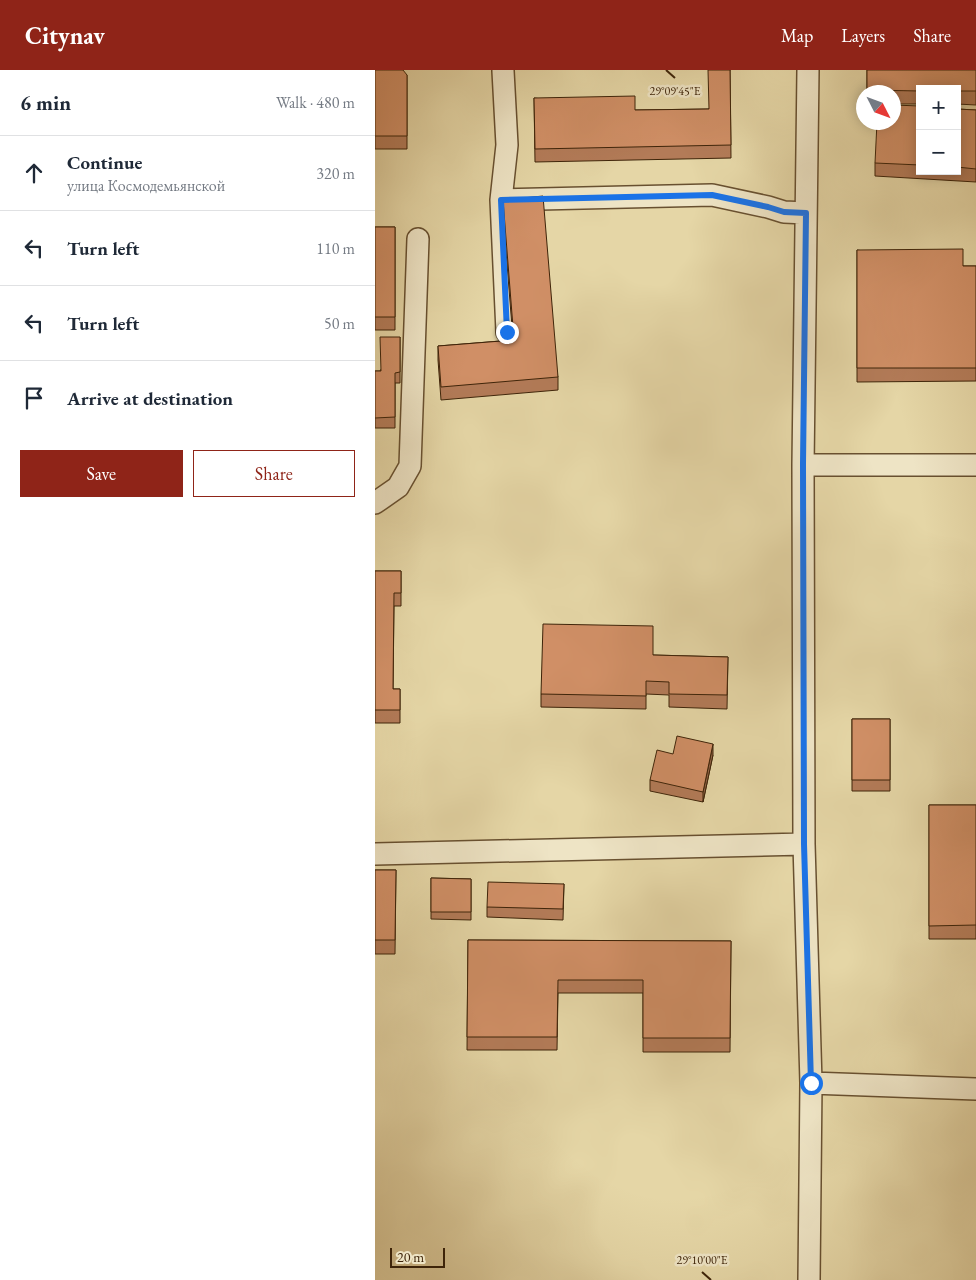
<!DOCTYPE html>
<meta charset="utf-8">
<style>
:root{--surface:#fff;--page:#f2f2f3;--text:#1f2937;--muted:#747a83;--line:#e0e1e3;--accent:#8f2418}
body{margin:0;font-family:"EB Garamond",serif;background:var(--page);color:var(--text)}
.controls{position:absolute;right:15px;top:15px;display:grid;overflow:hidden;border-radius:0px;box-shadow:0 2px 12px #0003}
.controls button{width:45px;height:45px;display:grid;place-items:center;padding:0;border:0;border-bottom:1px solid var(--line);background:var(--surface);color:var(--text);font:25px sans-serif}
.compass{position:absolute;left:481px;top:15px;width:45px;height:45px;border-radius:50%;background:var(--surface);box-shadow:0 2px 12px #0003;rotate:132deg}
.scale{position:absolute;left:15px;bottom:12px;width:55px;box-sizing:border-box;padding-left:5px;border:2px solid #3e2409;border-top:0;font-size:14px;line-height:18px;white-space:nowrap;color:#3e2409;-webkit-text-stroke:4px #eee4c5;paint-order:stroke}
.stop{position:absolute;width:15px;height:15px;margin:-11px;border:4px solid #1a73e8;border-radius:50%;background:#fff}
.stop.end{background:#1a73e8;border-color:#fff;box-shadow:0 1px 5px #0008}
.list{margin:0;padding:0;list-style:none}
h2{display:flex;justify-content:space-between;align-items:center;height:65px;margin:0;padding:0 20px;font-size:21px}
h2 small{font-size:16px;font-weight:400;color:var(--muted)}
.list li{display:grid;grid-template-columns:32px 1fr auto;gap:15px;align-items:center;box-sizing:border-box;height:75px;padding:0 20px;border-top:1px solid var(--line)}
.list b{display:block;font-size:19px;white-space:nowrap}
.list p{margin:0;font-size:16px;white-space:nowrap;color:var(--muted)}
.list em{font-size:16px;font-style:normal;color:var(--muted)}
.actions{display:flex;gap:10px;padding:15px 20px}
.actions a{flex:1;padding:11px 0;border:1px solid var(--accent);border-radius:0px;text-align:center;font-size:18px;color:var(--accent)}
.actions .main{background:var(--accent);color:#fff}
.icon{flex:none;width:28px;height:28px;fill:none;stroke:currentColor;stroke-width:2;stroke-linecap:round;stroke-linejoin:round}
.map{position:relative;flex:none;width:601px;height:1210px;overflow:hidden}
header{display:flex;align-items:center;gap:30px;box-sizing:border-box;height:70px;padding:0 25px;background:var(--accent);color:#fff}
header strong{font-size:24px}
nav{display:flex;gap:28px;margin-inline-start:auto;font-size:18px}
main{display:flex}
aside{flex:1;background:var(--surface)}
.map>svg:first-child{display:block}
</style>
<header>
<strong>Citynav</strong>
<nav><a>Map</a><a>Layers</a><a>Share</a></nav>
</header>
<main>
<aside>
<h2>6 min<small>Walk · 480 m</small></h2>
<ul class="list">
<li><svg class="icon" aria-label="ahead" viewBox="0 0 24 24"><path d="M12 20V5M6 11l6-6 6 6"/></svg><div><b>Continue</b><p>улица Космодемьянской</p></div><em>320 m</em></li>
<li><svg class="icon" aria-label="left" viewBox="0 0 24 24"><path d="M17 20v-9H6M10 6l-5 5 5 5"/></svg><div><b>Turn left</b></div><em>110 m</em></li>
<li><svg class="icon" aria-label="left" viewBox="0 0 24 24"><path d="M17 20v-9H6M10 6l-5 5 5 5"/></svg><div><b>Turn left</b></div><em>50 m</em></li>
<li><svg class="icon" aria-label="arrive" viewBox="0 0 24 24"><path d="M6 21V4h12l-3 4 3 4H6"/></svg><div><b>Arrive at destination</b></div></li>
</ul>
<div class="actions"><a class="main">Save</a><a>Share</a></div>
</aside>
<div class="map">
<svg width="601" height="1210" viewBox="0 0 601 1210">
<rect width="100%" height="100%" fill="#e5d6a6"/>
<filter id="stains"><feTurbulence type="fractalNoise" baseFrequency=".004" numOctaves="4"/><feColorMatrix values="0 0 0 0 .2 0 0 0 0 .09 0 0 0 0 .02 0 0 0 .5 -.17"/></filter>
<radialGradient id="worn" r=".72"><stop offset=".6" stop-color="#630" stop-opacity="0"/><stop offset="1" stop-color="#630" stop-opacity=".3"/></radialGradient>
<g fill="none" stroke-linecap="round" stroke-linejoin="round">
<g stroke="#685030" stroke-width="24">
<path id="minor" d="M 433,0 L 428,395 L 429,774 L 436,1013 L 434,1210
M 128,1 L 132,75 L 126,130 L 132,262
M 126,130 L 337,125 L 393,137 L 409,142 L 431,143
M 428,395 L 601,395
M 0,433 L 23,417 L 35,396 L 43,169
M 0,784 L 429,774
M 436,1013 L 601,1019"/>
</g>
<use href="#minor" stroke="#eee4c5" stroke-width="21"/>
</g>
<path fill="#b37b58" stroke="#3e2409" d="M 0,0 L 32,5 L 32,79 L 0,79 Z
M 355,0 L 356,88 L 160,92 L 159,28 L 260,40 L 334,39 Z
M 492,0 L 601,0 L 601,35 L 582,34 L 582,19 L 545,19 L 545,34 L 518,34 L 518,22 L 492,22 Z
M 545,36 L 545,101 L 582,101 L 582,39 L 601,40 L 601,112 L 500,106 L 500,93 Z
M 128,130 L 183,307 L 183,320 L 66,330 L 63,290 L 63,276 L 138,270 L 128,143 Z
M 0,157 L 20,157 L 20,260 L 0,260 Z
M 482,180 L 588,196 L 601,196 L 601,311 L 482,312 Z
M 25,267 L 25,313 L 20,313 L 20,358 L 0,358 L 0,301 L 5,301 Z
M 0,501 L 26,501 L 26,536 L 19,536 L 18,619 L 25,619 L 25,653 L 0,653 Z
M 278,585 L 353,587 L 352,639 L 294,637 L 294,625 L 271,624 L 271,639 L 166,637 L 166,624 Z
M 477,649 L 515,649 L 515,721 L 477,721 Z
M 298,684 L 338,685 L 328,732 L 275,721 L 275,710 Z
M 554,735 L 601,735 L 601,869 L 554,869 Z
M 0,800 L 21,800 L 20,884 L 0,884 Z
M 56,808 L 96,809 L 96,850 L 56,849 Z
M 189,814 L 188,850 L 112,847 L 112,837 Z
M 93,870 L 356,871 L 355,982 L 268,982 L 268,923 L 183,923 L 182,980 L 92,980 Z"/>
<path fill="#926447" stroke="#3e2409" d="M 338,674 L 338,685 L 328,732 L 328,722 Z"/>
<path fill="#d08f66" stroke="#3e2409" d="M 0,0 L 28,0 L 32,5 L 32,66 L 0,66 Z
M 333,0 L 355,0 L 356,75 L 160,79 L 159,28 L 260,26 L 260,40 L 334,39 Z
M 492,0 L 601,0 L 601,21 L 582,21 L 582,19 L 545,19 L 545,21 L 492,20 Z
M 518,35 L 545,36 L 545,95 L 500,93 L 502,52 L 518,52 Z
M 582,39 L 601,40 L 601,99 L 582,97 Z
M 168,126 L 183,307 L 66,317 L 63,276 L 139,270 L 128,130 Z
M 0,157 L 20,157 L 20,247 L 0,247 Z
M 588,179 L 588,196 L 601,196 L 601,298 L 482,298 L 482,180 Z
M 5,267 L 25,267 L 25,302 L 20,303 L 20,347 L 0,348 L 0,301 L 6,301 Z
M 0,501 L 26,501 L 26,523 L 19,523 L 18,619 L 25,619 L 25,640 L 0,640 Z
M 168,554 L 278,556 L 278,585 L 353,587 L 352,625 L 294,624 L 294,612 L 271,611 L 271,626 L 166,624 Z
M 477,649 L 515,649 L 515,710 L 477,710 Z
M 302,666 L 338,674 L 328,722 L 275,710 L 282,680 L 298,684 Z
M 554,735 L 601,735 L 601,855 L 554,856 Z
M 0,800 L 21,800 L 20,870 L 0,870 Z
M 56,808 L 96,809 L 96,842 L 56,842 Z
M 113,812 L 189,814 L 188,839 L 112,837 Z
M 93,870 L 356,871 L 355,968 L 268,968 L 268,910 L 183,910 L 182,967 L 92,967 Z"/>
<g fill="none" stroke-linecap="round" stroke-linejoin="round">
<path stroke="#1a73e8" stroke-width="6" d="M 132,262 L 126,130 L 337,125 L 393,137 L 409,142 L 431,143 L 428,394 L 429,774 L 436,1013"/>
</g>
<path fill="none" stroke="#3e2409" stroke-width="2" d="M 291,0 L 300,8M 327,1202 L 336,1210"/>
<g font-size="12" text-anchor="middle" fill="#3e2409" stroke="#eee4c5" stroke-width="5" stroke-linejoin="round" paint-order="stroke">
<text x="300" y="25">29°09'45"E</text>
<text x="327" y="1194">29°10'00"E</text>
</g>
<rect width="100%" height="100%" filter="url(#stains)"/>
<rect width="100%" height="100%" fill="url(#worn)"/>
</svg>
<div class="controls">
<button>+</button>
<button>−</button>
</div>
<svg class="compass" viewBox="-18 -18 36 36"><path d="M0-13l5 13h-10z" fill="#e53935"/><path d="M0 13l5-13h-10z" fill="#747a83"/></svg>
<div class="scale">20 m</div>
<div class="stop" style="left:436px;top:1013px"></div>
<div class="stop end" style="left:132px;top:262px"></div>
</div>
</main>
